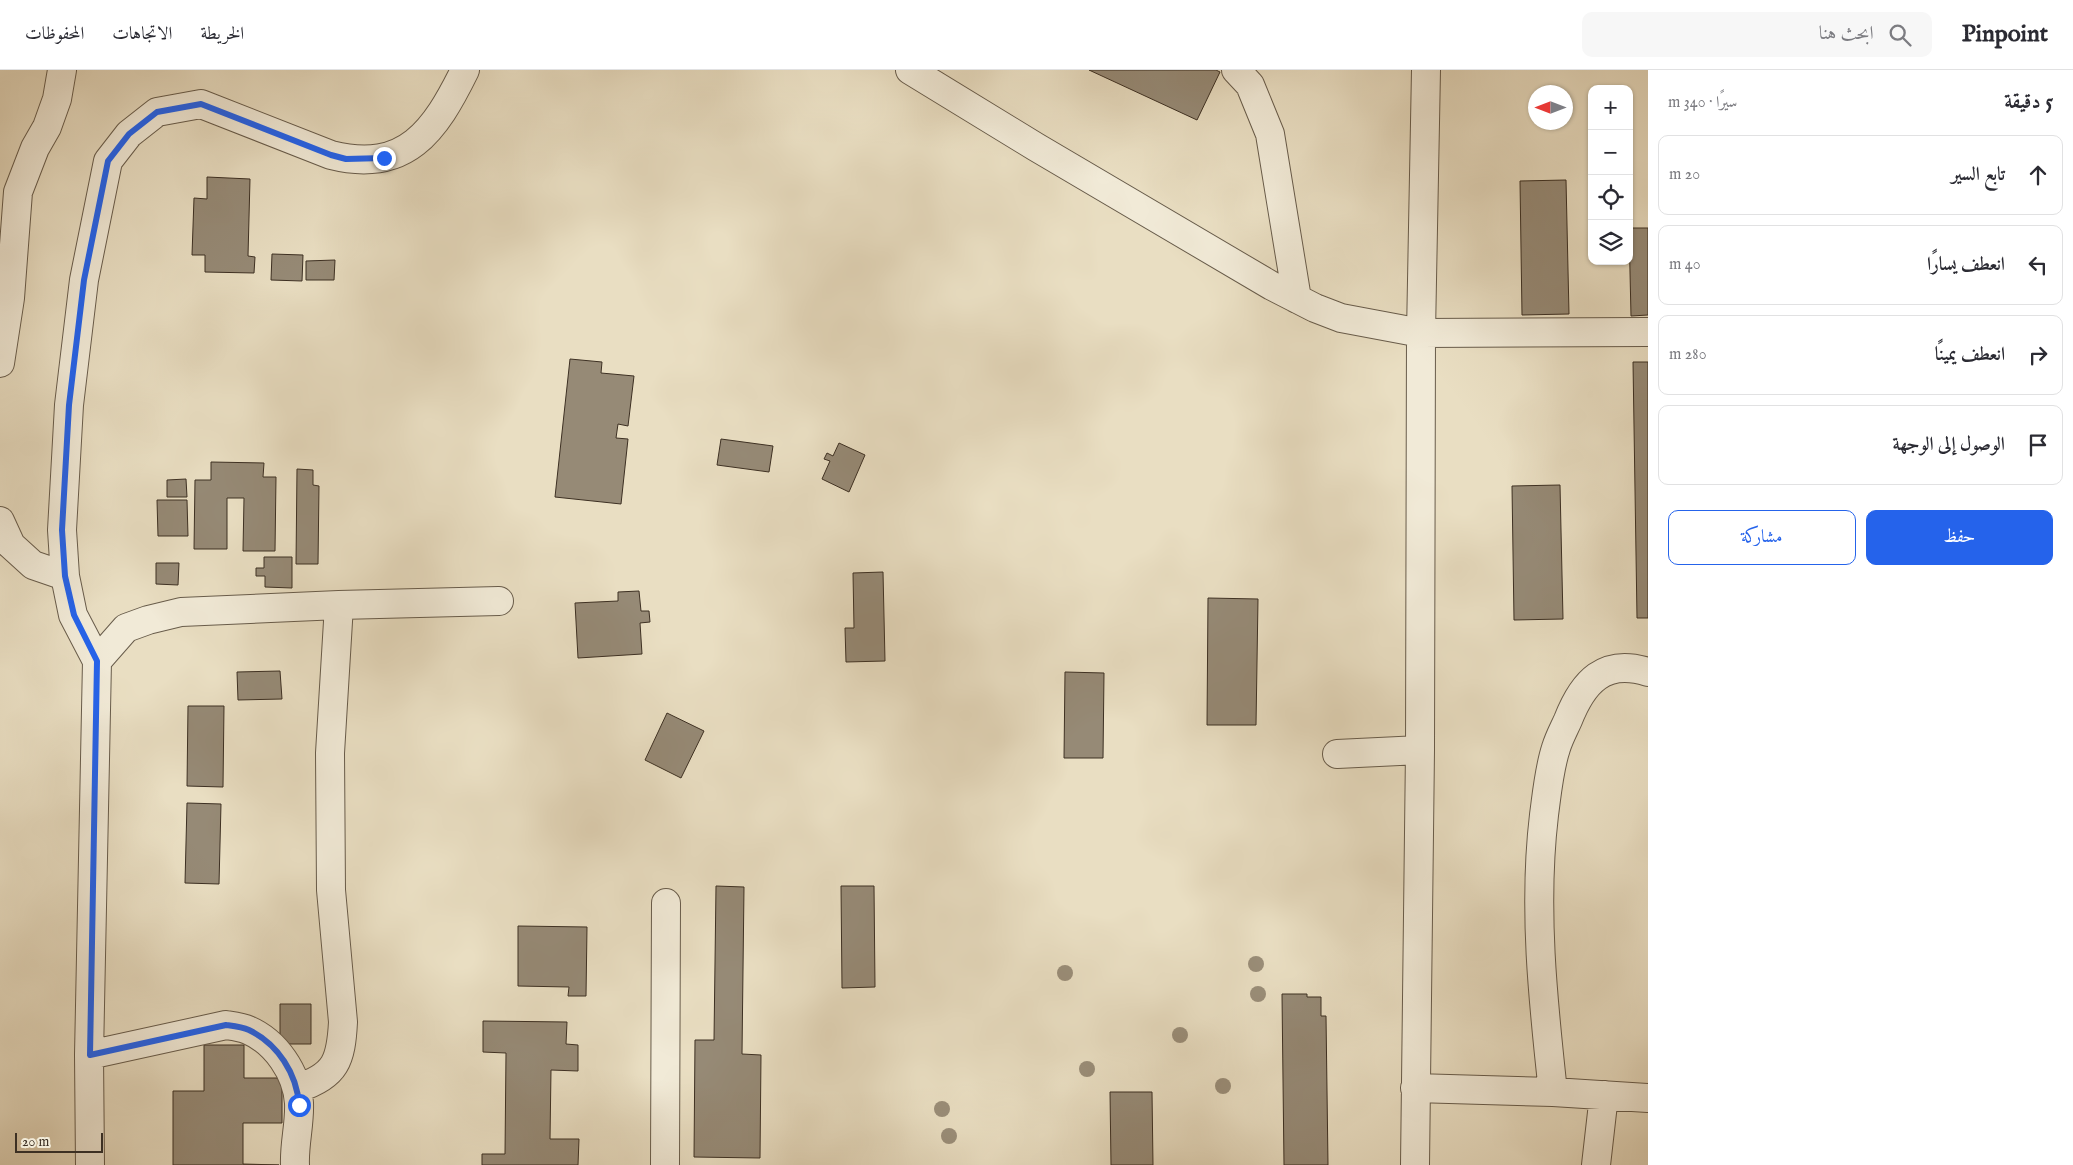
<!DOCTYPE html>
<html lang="ar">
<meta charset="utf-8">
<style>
:root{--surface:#fff;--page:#f7f7f7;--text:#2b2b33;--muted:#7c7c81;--line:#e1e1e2;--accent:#2563eb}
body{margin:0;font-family:"IM FELL English",Amiri,serif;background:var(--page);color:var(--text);direction:rtl}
.controls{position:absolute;right:15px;top:15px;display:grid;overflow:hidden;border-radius:10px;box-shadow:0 1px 4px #0004}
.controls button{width:45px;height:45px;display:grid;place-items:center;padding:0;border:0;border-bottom:1px solid var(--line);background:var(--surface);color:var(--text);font:25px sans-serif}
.compass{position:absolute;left:1528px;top:15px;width:45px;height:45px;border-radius:50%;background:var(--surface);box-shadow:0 1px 4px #0004;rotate:270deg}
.scale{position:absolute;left:15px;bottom:12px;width:88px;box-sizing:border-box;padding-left:5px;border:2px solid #3d3023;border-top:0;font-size:14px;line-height:18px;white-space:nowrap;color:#3d3023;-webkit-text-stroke:4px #f1ead7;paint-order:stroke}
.stop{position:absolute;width:15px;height:15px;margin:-11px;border:4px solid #2563eb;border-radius:50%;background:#fff}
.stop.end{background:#2563eb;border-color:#fff;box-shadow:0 1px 5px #0008}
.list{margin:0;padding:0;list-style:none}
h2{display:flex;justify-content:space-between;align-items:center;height:65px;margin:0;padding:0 20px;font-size:21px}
h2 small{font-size:16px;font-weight:400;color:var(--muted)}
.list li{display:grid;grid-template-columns:32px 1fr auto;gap:15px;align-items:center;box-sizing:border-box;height:80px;margin:0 10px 10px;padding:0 10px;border:1px solid var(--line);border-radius:10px}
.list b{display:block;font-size:19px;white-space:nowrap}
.list em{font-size:16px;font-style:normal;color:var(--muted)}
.actions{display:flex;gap:10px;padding:15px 20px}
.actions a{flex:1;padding:11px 0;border:1px solid var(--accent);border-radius:10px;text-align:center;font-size:18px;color:var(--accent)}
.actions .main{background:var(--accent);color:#fff}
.icon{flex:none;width:28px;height:28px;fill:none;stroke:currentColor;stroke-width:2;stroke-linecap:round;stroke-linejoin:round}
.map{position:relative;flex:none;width:1648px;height:1095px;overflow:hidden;direction:ltr}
header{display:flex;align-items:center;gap:30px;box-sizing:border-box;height:70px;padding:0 25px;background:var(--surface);border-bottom:1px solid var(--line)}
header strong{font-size:24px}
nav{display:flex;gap:28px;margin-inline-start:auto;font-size:18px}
.search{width:350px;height:45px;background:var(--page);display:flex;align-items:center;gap:12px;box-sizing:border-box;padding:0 18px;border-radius:10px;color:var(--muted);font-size:19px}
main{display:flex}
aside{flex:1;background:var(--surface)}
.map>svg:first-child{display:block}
</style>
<header>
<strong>Pinpoint</strong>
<div class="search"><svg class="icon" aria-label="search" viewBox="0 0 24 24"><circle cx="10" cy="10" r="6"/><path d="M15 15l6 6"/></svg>ابحث هنا</div>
<nav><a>الخريطة</a><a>الاتجاهات</a><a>المحفوظات</a></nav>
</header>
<main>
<aside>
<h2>5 دقيقة<small>سيرًا · 340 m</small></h2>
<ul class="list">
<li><svg class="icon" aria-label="ahead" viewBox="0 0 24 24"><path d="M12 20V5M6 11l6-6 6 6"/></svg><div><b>تابع السير</b></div><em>20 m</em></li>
<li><svg class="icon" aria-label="left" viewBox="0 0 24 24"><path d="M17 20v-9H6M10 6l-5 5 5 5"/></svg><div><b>انعطف يسارًا</b></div><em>40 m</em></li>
<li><svg class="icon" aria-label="right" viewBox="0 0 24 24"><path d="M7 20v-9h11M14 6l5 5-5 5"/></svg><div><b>انعطف يمينًا</b></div><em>280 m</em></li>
<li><svg class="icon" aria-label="arrive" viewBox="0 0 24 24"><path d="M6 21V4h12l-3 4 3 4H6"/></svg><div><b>الوصول إلى الوجهة</b></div></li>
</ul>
<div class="actions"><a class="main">حفظ</a><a>مشاركة</a></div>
</aside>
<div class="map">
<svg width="1648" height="1095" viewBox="0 0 1648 1095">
<rect width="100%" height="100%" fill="#e9dec2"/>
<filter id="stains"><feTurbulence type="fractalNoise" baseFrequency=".004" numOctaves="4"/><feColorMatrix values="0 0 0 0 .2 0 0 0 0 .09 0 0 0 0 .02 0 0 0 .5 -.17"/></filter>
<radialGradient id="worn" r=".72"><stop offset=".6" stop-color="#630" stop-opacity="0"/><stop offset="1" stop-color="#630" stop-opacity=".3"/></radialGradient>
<path fill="#968a76" stroke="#3d3023" d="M 1089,0 L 1216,0 L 1220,2 L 1197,50 Z
M 207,107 L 250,109 L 248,186 L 255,187 L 254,203 L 205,202 L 205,185 L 192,185 L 194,128 L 207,129 Z
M 1566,110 L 1569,244 L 1522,245 L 1520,111 Z
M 1629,158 L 1648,158 L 1648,245 L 1631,246 Z
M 272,184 L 303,185 L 302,211 L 271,210 Z
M 335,190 L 334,210 L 306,210 L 306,191 Z
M 570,289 L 602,292 L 601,303 L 634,306 L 628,356 L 618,354 L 616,368 L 628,369 L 621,434 L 555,427 Z
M 1633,292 L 1648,292 L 1648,548 L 1637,548 Z
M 721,369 L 773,376 L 769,402 L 717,395 Z
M 839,373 L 865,385 L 849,422 L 822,409 L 830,391 L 824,389 L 827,383 L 833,386 Z
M 211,392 L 264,393 L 263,407 L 276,407 L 275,481 L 243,481 L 244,428 L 227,428 L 227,479 L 194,479 L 195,410 L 211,410 Z
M 297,399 L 313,400 L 313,415 L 319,416 L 318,494 L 296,494 Z
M 186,409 L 187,427 L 167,427 L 167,410 Z
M 1560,415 L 1563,549 L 1514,550 L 1512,416 Z
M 157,430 L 187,430 L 188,466 L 158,466 Z
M 264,487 L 292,487 L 292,518 L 265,517 L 265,506 L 256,506 L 256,498 L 264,498 Z
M 156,493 L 179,493 L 178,515 L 156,514 Z
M 883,502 L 885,591 L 846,592 L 845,558 L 854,558 L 853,503 Z
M 639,521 L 641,541 L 649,541 L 650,552 L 640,553 L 642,584 L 578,588 L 575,533 L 618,531 L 618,522 Z
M 1208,528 L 1258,529 L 1256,655 L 1207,655 Z
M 280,601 L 282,629 L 238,630 L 237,602 Z
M 1065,602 L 1104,603 L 1103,688 L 1064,688 Z
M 188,636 L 224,636 L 223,717 L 187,716 Z
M 667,643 L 704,661 L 681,708 L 645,690 Z
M 187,733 L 221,734 L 219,814 L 185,813 Z
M 716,816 L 744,817 L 742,984 L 761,985 L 760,1088 L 694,1087 L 695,970 L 714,970 Z
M 841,816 L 874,816 L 875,917 L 842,918 Z
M 518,856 L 587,857 L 586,926 L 568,926 L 569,917 L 518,916 Z
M 1282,924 L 1307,924 L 1307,927 L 1321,927 L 1321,946 L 1326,946 L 1328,1095 L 1284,1095 Z
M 280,934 L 311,934 L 311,974 L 280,974 Z
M 483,951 L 567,952 L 566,974 L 578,975 L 578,1001 L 551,1000 L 550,1069 L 579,1069 L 578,1095 L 482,1095 L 482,1084 L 505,1084 L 506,983 L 483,982 Z
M 204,975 L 244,975 L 244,1008 L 282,1008 L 282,1053 L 243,1053 L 243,1094 L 279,1095 L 173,1095 L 173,1021 L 204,1021 Z
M 1110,1022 L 1152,1022 L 1153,1095 L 1111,1095 Z"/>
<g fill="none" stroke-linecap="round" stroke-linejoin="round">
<g stroke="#685c4b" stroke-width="30">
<path id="street" d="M 910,0 L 1036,77 L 1272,216 L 1315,238 L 1341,248 L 1421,263 L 1648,262
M 1236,0 L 1250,15 L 1270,64 L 1297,229
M 0,293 L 10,228 L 18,122 L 35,78 L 47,57 L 57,29 L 62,0
M 0,451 L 11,475 L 33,495 L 65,506
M 97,591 L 126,558 L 148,550 L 181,542 L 339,535 L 499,531
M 1337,684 L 1420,680
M 89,985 L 226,955 C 233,956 242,957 248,960 C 276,972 297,1003 299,1033 C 300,1054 294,1074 295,1095
M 298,1018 C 336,1006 341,990 343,952 L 331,820 L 330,683 L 339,535
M 1415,1018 L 1553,1022 L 1648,1028
M 1553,1022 C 1543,931 1533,837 1544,745 C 1547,723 1549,699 1556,678 C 1559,668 1564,659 1568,650 C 1583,612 1604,588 1648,602
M 90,1095 L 89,985 L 97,591 L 73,545 L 65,506 L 62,460 L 69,335 L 84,210 L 108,91 L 129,64 L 157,42 L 201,34 L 331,85 C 406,104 435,61 465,0
M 665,1095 L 666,833
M 1415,1095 L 1420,680 L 1421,263 L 1426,0
M 1596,1095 L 1604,1025"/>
</g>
<use href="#street" stroke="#f1ead7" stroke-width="28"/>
</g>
<g fill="#9a8e79">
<circle cx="1256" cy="894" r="8"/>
<circle cx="1065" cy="903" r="8"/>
<circle cx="1258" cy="924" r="8"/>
<circle cx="1180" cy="965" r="8"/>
<circle cx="1087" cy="999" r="8"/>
<circle cx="1223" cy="1016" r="8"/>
<circle cx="942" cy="1039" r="8"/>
<circle cx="949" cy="1066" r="8"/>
</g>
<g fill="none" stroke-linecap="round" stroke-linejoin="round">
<path stroke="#2563eb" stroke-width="6" d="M 299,1035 C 297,1004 278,974 249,960 C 242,957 233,956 226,955 L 90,985 L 97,591 L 74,545 L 65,506 L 62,460 L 69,335 L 84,210 L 108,91 L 129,64 L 157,42 L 201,34 L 331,85 L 346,89 L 384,88"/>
</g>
<rect width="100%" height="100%" filter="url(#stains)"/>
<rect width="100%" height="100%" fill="url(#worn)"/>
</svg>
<div class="controls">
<button>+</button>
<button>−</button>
<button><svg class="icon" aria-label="locate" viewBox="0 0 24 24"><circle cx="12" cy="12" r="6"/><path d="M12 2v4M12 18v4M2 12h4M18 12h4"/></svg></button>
<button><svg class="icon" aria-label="layers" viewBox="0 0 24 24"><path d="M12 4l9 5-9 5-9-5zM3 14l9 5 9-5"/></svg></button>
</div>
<svg class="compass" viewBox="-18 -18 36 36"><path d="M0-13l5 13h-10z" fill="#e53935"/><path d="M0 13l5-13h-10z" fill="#7c7c81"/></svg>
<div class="scale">20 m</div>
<div class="stop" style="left:299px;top:1035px"></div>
<div class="stop end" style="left:384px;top:88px"></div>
</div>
</main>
